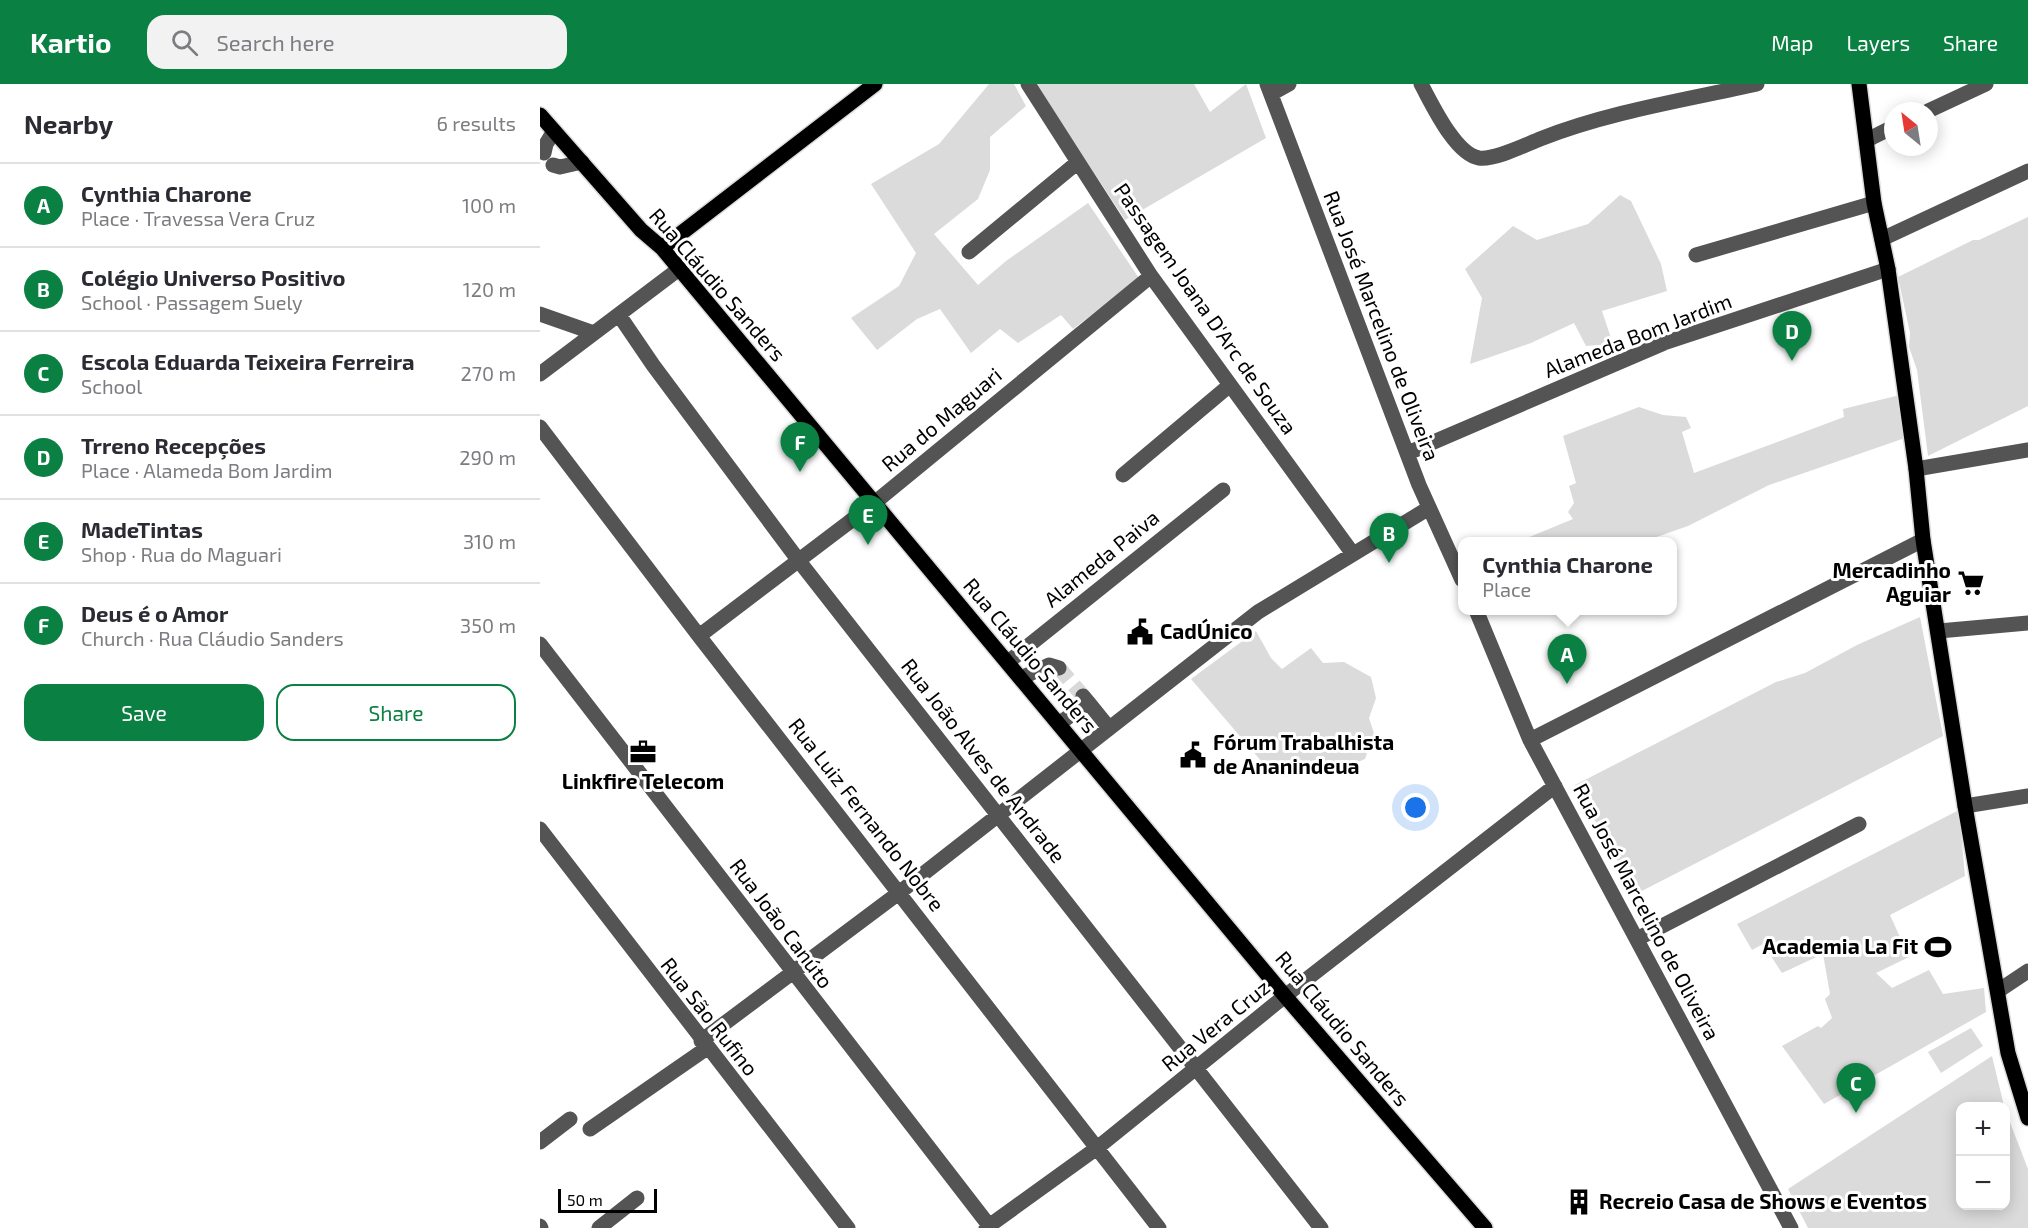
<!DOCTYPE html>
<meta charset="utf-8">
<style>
:root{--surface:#fff;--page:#f2f2f3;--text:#2b2b33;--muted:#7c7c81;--line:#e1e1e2;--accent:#0b8043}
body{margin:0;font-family:"Exo 2",sans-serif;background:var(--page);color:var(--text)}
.controls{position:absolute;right:18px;bottom:18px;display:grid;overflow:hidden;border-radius:12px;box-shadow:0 3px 15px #0003}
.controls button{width:54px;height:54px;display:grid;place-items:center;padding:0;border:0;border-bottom:2px solid var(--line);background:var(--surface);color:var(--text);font:30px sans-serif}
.compass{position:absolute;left:1344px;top:18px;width:54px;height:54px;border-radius:50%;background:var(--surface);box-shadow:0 3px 15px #0003;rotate:330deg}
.scale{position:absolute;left:18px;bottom:15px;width:99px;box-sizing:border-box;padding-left:6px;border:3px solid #000;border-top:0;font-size:16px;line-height:21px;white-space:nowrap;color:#000;-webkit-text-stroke:4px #fff;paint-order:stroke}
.you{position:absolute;left:876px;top:724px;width:21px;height:21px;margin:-15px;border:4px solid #fff;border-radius:50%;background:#1a73e8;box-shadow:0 0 0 9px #1a73e833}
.badge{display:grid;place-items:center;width:39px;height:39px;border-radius:50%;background:var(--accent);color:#fff;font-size:20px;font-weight:700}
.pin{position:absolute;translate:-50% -50px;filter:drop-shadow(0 2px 3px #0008)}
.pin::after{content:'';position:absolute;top:32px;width:21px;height:18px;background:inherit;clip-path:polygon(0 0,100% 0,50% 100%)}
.popup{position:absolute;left:918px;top:453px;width:219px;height:78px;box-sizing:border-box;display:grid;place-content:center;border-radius:12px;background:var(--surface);filter:drop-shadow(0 2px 4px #0005);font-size:20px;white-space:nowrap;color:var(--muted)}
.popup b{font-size:22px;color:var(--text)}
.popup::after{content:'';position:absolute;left:50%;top:100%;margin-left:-12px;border:12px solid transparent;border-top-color:var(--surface)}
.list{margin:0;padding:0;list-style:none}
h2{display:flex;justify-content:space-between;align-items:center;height:78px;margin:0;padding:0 24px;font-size:26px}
h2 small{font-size:20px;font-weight:400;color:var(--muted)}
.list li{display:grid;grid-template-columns:39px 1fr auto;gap:18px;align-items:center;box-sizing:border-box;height:84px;padding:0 24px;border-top:2px solid var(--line)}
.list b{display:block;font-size:22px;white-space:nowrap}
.list p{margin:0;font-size:20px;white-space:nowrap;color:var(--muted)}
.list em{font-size:20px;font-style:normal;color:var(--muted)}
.actions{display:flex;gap:12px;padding:18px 24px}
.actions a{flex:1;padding:14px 0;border:2px solid var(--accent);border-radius:18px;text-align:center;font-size:21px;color:var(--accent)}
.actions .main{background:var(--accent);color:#fff}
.icon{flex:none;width:33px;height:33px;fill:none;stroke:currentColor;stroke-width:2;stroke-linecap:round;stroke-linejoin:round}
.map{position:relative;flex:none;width:1488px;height:1144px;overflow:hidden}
header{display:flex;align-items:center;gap:36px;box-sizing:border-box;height:84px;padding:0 30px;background:var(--accent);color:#fff}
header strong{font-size:28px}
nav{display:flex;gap:33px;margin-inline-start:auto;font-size:21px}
.search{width:420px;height:54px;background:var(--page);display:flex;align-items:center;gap:15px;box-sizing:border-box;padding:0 21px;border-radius:18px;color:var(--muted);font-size:22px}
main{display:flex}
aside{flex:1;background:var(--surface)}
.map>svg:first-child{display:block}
</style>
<header>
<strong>Kartio</strong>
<div class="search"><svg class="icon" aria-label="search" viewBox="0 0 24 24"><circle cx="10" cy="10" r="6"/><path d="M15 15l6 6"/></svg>Search here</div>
<nav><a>Map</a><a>Layers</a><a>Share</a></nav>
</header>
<main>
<aside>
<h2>Nearby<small>6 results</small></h2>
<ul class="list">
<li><span class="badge">A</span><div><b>Cynthia Charone</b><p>Place · Travessa Vera Cruz</p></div><em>100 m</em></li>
<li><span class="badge">B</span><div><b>Colégio Universo Positivo</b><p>School · Passagem Suely</p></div><em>120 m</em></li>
<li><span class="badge">C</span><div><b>Escola Eduarda Teixeira Ferreira</b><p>School</p></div><em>270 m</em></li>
<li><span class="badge">D</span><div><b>Trreno Recepções</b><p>Place · Alameda Bom Jardim</p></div><em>290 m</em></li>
<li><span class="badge">E</span><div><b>MadeTintas</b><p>Shop · Rua do Maguari</p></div><em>310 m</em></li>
<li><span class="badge">F</span><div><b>Deus é o Amor</b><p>Church · Rua Cláudio Sanders</p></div><em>350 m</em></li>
</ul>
<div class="actions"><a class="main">Save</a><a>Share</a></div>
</aside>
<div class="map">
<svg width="1488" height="1144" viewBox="0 0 1488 1144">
<rect width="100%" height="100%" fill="#fff"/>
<path fill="#dbdbdb" d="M 449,0 L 474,0 L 486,22 L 450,53 L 450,86 L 438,115 L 394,150 L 438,201 L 466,177 L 548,119 L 599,194 L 533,245 L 521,231 L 478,259 L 460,245 L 431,269 L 400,225 L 377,235 L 337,266 L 311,234 L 359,202 L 376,169 L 331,100 L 399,60 Z
M 496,0 L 654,0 L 670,28 L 706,0 L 726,54 L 585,136 Z
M 1080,111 L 1091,117 L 1121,180 L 1127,207 L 1062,227 L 1073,260 L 1046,262 L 1034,239 L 991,259 L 930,280 L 942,214 L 925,185 L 973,142 L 997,156 L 1048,140 Z
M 1488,133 L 1488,322 L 1388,372 L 1377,286 L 1369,263 L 1370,249 L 1358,193 L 1433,156 L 1439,156 Z
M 1360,311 L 1365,354 L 1229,401 L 1148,442 L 1105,457 L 977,458 L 1033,435 L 1028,428 L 1034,419 L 1029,402 L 1036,399 L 1023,352 L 1099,323 L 1123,331 L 1146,333 L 1151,344 L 1142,348 L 1154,389 L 1304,333 L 1303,325 Z
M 1380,533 L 1403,652 L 1096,810 L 1035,701 L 1236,598 L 1265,589 L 1317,561 Z
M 716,547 L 731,574 L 742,585 L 771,564 L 783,579 L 804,578 L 831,593 L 836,614 L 829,634 L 834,649 L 825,675 L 802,685 L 769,684 L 752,693 L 741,693 L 722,678 L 651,595 Z
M 1419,726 L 1425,792 L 1350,831 L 1369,873 L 1336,889 L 1352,904 L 1389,886 L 1403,910 L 1444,904 L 1446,928 L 1284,1020 L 1242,962 L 1278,942 L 1281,944 L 1292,934 L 1285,915 L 1290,910 L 1283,870 L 1242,889 L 1223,860 L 1212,866 L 1197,840 Z
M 1431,944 L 1443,962 L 1401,989 L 1388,968 Z
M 1452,972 L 1464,1022 L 1420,1022 L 1420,1122 L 1466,1122 L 1466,1028 L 1488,1085 L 1488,1144 L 1268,1144 L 1248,1105 Z"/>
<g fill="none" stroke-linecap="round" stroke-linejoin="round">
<path stroke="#d9d9d9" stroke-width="15" stroke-dasharray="15 8" stroke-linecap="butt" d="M 519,584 L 543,612"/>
<g stroke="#dbdbdb" stroke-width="18">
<path id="major" d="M 1319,0 L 1334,119 L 1348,185 L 1376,385 L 1383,456 L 1425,722 L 1468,969 L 1488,1034
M 0,31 L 101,146 L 122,164 L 745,912 L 945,1144
M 122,164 L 335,0"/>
</g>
<path stroke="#545454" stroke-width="15" d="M 488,0 L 611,192 L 813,470
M 727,0 L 879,401 L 922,496
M 881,0 C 892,20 915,70 939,74 C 955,76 985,61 1000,55 C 1068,28 1145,16 1217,0
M 731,10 L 749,0
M 1388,27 L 1446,0
M 1327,56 L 1353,43
M 4,69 L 6,60 L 14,47
M 13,81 L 20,83 L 42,78
M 1342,155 L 1488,87
M 429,168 L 538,78
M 1156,171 L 1334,119
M 0,230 L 54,249
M 79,231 L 113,281 L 259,477 L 781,1144
M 0,290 L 139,185
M 0,343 L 159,552 L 619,1144
M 868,369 L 1124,259 L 1348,185
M 1376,385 L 1488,366
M 583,391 L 690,301
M 936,526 L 990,656 L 1251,1144
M 1399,547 L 1488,539
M 159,552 L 333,420 L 611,192
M 0,560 L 451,1144
M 468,578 L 683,406
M 481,594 L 509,581 L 519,584
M 548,618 L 569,644
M 519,640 L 548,618 L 543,612
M 990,656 L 1383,456
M 1425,722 L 1488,712
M 0,745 L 308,1144
M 1097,855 L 1319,740
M 1458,907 L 1488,887
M 161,957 L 360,808 L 718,528 L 889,424
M 50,1045 L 167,964
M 0,1058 L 30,1035
M 0,1142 L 1,1144
M 59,1144 L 97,1114
M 446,1144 L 557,1064 L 745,912 L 1015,702"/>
<use href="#major" stroke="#000" stroke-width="15"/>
</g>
<defs>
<g id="supermarket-bare" transform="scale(2.07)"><path d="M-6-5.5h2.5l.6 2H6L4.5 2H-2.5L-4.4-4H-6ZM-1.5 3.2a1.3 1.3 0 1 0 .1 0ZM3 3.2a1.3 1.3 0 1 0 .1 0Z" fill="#000" stroke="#fff" stroke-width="2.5" paint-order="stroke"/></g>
<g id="civic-bare" transform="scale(2.07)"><path d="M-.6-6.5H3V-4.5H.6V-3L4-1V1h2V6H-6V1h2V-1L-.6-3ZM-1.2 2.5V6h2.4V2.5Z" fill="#000" stroke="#fff" stroke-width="2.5" paint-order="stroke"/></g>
<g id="office-bare" transform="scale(2.07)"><path d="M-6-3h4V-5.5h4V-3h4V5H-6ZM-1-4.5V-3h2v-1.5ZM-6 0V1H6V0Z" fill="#000" stroke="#fff" stroke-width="2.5" paint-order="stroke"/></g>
<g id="stadium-bare" transform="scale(2.07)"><path d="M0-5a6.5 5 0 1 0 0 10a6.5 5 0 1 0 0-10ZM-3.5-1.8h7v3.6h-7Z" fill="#000" stroke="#fff" stroke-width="2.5" paint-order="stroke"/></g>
<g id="building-bare" transform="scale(2.07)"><path d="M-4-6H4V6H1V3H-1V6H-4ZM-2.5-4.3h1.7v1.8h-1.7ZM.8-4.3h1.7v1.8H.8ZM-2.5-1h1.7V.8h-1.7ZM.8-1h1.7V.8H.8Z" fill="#000" stroke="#fff" stroke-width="2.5" paint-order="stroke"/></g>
</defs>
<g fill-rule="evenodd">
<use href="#supermarket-bare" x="1431" y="499"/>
<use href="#civic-bare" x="600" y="548"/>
<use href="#office-bare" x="103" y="668"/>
<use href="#civic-bare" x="653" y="671"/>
<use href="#stadium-bare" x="1398" y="863"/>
<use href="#building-bare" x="1039" y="1118"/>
</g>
<g text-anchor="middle" stroke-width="6" stroke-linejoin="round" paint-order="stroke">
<g font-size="21" fill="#000" stroke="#fff">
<text transform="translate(177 201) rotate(49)" y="7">Rua Cláudio Sanders</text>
<text transform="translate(665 225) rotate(55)" y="7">Passagem Joana D'Arc de Souza</text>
<text transform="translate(841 242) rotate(69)" y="7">Rua José Marcelino de Oliveira</text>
<text transform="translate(1098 252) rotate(-21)" y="7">Alameda Bom Jardim</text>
<text transform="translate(402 336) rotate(-40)" y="7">Rua do Maguari</text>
<text transform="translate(562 475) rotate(-39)" y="7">Alameda Paiva</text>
<text transform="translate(490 572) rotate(50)" y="7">Rua Cláudio Sanders</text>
<text transform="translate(443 677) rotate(52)" y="7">Rua João Alves de Andrade</text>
<text transform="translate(326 731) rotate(52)" y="7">Rua Luiz Fernando Nobre</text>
<text transform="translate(1106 828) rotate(62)" y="7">Rua José Marcelino de Oliveira</text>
<text transform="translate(241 840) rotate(53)" y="7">Rua João Canúto</text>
<text transform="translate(169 933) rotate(52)" y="7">Rua São Rufino</text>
<text transform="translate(676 942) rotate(-39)" y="7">Rua Vera Cruz</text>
<text transform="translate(802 945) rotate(50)" y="7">Rua Cláudio Sanders</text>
</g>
<g font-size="21" font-weight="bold" fill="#000" stroke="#fff" text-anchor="start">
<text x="1411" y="494" text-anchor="end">Mercadinho<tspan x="1411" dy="24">Aguiar</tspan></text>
<text x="620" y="555">CadÚnico</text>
<text x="673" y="666">Fórum Trabalhista<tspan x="673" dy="24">de Ananindeua</tspan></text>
<text x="103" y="705" text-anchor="middle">Linkfire Telecom</text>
<text x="1378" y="870" text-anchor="end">Academia La Fit</text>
<text x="1059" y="1125">Recreio Casa de Shows e Eventos</text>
</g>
</g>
</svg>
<div class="controls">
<button>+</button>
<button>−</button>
</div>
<svg class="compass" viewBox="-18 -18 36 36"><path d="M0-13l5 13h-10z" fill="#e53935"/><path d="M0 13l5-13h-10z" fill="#7c7c81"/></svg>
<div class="scale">50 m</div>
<div class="you"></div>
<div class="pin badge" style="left:1027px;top:600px">A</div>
<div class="popup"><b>Cynthia Charone</b>Place</div>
<div class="pin badge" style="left:849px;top:479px">B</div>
<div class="pin badge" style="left:1316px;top:1029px">C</div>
<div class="pin badge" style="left:1252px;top:277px">D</div>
<div class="pin badge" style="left:328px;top:461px">E</div>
<div class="pin badge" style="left:260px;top:388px">F</div>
</div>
</main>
